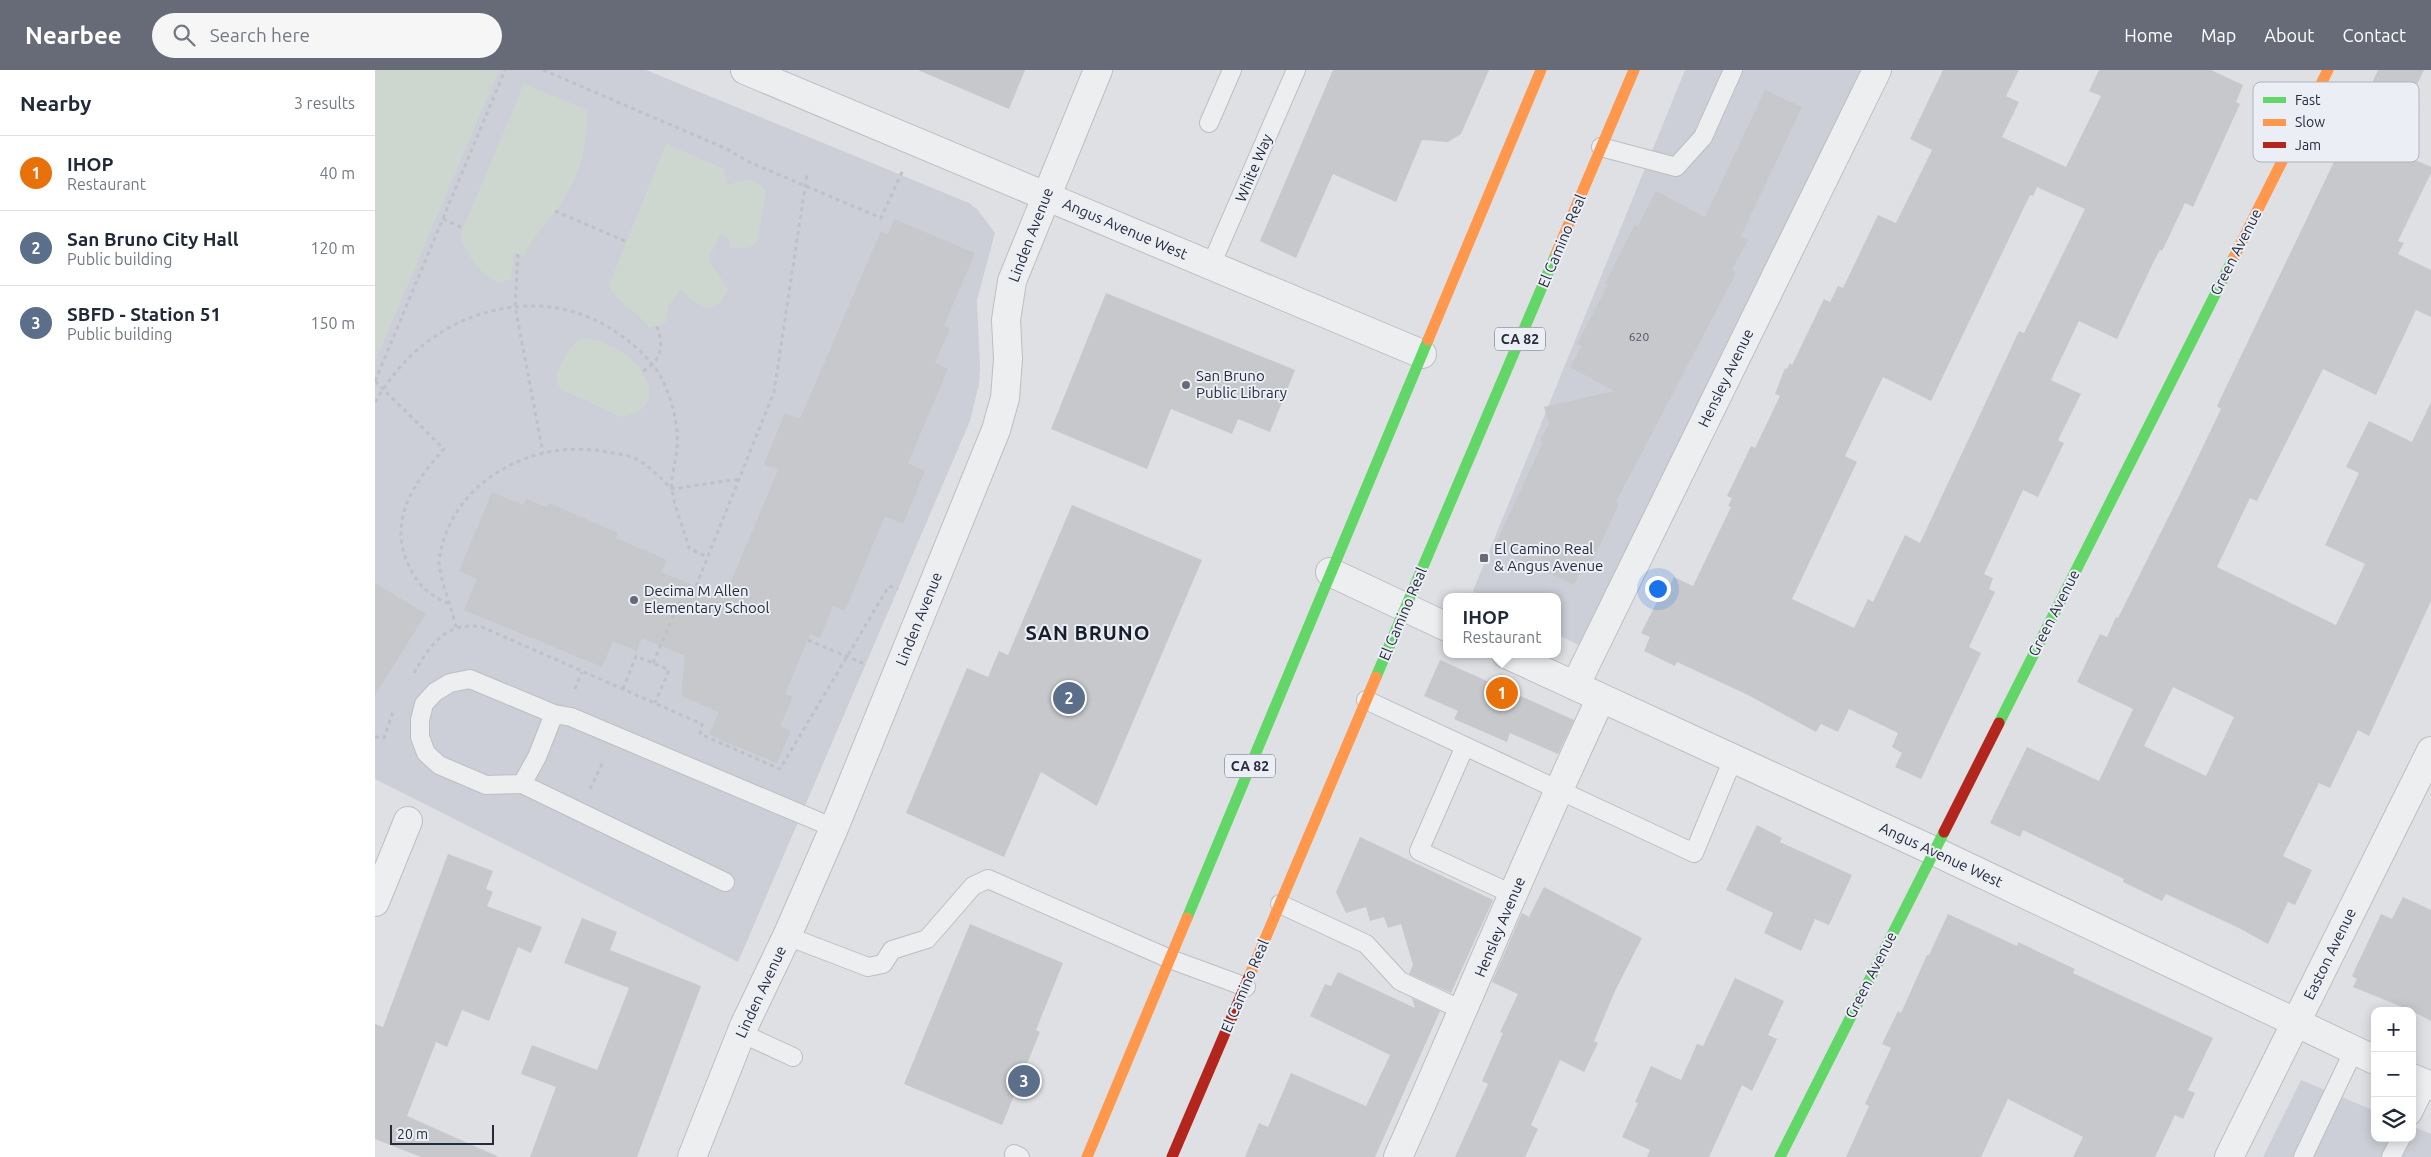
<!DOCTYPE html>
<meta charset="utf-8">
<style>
:root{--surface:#fff;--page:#f6f6f7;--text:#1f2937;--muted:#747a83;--line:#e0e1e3;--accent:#666b77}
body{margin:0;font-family:Ubuntu,sans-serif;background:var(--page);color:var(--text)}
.controls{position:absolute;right:15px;bottom:15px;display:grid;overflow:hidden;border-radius:10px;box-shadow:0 2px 12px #0003}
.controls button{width:45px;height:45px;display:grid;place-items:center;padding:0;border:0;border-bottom:1px solid var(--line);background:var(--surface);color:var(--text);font:25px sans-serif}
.scale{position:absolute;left:15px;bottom:12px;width:104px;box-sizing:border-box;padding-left:5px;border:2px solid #262c3c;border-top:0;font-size:14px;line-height:18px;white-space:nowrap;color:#262c3c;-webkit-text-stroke:4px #ebeef4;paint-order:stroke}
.you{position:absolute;left:1282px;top:518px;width:18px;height:18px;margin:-12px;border:4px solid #fff;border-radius:50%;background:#1a73e8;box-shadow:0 0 0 8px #1a73e833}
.badge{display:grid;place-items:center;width:32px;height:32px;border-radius:50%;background:var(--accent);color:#fff;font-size:16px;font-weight:700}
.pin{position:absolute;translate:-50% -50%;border:2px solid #fff;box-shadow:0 1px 5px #0006}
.popup{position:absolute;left:1068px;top:523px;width:118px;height:65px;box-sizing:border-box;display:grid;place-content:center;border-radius:10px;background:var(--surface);filter:drop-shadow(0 1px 4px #0005);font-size:16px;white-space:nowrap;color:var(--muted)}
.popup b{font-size:19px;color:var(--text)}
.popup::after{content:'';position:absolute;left:50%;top:100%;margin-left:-10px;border:10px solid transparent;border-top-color:var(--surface)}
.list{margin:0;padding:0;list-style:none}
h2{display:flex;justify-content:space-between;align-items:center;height:65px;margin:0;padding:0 20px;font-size:21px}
h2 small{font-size:16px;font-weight:400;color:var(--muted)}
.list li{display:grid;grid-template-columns:32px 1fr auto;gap:15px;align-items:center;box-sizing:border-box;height:75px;padding:0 20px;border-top:1px solid var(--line)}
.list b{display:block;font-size:19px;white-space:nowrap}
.list p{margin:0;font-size:16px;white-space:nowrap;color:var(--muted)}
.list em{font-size:16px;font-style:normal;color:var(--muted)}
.icon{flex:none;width:28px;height:28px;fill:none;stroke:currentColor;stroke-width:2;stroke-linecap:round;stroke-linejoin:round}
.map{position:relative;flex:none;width:2056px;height:1087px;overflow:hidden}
header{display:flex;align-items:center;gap:30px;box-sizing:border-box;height:70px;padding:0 25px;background:var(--accent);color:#fff}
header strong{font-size:24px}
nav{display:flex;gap:28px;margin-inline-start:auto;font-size:18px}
.search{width:350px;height:45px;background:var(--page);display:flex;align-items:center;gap:12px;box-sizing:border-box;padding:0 18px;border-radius:28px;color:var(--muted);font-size:19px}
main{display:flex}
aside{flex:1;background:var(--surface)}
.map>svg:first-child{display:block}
</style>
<header>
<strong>Nearbee</strong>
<div class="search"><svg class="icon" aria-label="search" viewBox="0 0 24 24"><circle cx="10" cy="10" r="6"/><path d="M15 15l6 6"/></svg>Search here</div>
<nav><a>Home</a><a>Map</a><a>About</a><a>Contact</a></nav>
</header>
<main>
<aside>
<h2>Nearby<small>3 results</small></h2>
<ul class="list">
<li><span class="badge" style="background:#e8710a">1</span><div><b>IHOP</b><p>Restaurant</p></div><em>40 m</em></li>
<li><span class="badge" style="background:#5c6f8a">2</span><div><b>San Bruno City Hall</b><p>Public building</p></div><em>120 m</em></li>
<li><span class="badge" style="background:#5c6f8a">3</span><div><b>SBFD - Station 51</b><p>Public building</p></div><em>150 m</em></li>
</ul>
</aside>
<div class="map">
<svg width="2056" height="1087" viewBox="0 0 2056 1087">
<rect width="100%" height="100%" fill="#dee0e4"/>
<path fill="#cccfd7" d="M 0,0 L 271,0 L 594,133 L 602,139 L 620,163 L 602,230 L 605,299 L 604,314 L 595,351 L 363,892 L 0,709 Z
M 1310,0 L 1490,0 L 1215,581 L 1182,564 L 1182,527 L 1108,527 L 1098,521 Z
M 1926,1010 L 2000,1041 L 2000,1068 L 2037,1068 L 2037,1056 L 2056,1064 L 2056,1087 L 1888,1087 Z"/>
<path fill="#ced7cf" d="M 0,0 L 124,0 L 0,292 Z
M 149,14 L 212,40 C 213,74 205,108 184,136 C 171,153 158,167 149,186 L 139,183 L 136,210 L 130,210 L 128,214 C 104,204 94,189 85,166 Z
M 291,74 L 349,99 L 352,115 C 372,109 376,105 391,121 L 382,172 L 373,178 L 355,178 L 354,169 L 346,163 L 333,189 L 353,219 C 339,251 323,236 305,219 L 294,235 L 290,254 L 274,258 C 262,239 242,235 234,215 Z
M 205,269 C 249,265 312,334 246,347 L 186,319 C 186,319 182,313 182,312 C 178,302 197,273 205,269 Z"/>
<path fill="#c6c8cc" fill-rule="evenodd" d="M 543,0 L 650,0 L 634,39 Z
M 958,0 L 1114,0 L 1086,64 L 1073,72 L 1047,70 L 1021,132 L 958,104 L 921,188 L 885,171 Z
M 1568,0 L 1644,0 L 1631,26 L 1644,32 L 1627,67 L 1691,97 L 1726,26 L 1714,21 L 1724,0 L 1836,0 L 1868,15 L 1861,32 L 1865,34 L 1818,137 L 1810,133 L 1787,181 L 1785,180 L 1779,191 L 1742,269 L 1704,251 L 1676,310 L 1706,324 L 1683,370 L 1689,373 L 1663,427 L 1648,420 L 1609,504 L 1618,508 L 1614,519 L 1620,522 L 1594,577 L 1606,583 L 1546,709 L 1520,697 L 1527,683 L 1517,677 L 1523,663 L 1474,639 L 1463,662 L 1446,654 L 1441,662 L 1373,625 L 1302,592 L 1300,596 L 1269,581 L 1275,567 L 1266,563 L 1284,528 L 1288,530 L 1299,507 L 1318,516 L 1356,437 L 1353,436 L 1357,428 L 1352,426 L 1376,376 L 1380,378 L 1405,326 L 1400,324 L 1410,298 L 1412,299 L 1415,293 L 1417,295 L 1449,229 L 1455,232 L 1463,216 L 1468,218 L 1503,145 L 1521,153 L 1557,80 L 1535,69 ZM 1662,117 L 1710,139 L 1649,263 L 1644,261 L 1545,473 L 1530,465 L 1498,532 L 1493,529 L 1479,558 L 1417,529 L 1482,392 L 1470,386 L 1508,307 L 1556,331 L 1655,125 L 1658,126 Z
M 2003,0 L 2049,0 L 2033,34 L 2045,40 L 2037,56 L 2043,60 L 2032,86 L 2056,97 L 2056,103 L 2023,171 L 2029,173 L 2023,184 L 2056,200 L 2056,247 L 2041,240 L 2001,325 L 1948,299 L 1882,431 L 1875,428 L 1842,497 L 1961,555 L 1990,494 L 1950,475 L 1984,403 L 1971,397 L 1994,351 L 2037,372 L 2056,332 L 2056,531 L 1994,666 L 1983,660 L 1955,718 L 1944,713 L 1908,786 L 1937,800 L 1920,835 L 1913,832 L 1893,874 L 1862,857 L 1791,824 L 1787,831 L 1748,812 L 1749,809 L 1648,760 L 1645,767 L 1615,753 L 1652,677 L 1724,711 L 1758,639 L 1702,612 L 1725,564 L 1732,567 L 1741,547 L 1743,548 L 1809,416 L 1846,339 L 1842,336 ZM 1798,617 L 1859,647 L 1831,706 L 1769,676 Z
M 1390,20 L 1427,37 L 1366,166 L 1373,170 L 1357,200 L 1361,203 L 1241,432 L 1244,434 L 1212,503 L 1206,500 L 1199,515 L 1119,477 L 1168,372 L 1165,370 L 1174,354 L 1169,337 L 1239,321 L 1195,297 L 1207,276 L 1202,274 L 1233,214 L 1230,213 L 1260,154 L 1263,156 L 1281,121 L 1330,147 Z
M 519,149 L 600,183 L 569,256 L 575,258 L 560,293 L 573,299 L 533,393 L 550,401 L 528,454 L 510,446 L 470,541 L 458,536 L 445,568 L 435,564 L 410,624 L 418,627 L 405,656 L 416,661 L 402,693 L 334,665 L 344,642 L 306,626 L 310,586 L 267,568 L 262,581 L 238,571 L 227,597 L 89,540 L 102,509 L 84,501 L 117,422 L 148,435 L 151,429 L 172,437 L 174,433 L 243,463 L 241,468 L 292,490 L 286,502 L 349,528 L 403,400 L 389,394 L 410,343 L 425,349 L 506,161 L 513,164 Z
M 731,223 L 920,300 L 895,362 L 863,349 L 857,364 L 796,339 L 772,399 L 676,359 Z
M 697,435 L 827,490 L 722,736 L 666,702 L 629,787 L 531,743 L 592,598 L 613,607 L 624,581 L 633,585 Z
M 0,513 L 51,544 L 0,625 Z
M 1065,590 L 1199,650 L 1183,684 L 1135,663 L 1132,672 L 1079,649 L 1083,641 L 1049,626 Z
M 1382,755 L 1407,768 L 1405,772 L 1477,805 L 1454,855 L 1440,849 L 1426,881 L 1389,863 L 1398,843 L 1351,820 Z
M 985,767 L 1118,830 L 1076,923 L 1034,904 L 1038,895 L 1026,854 L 1013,858 L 1009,847 L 995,851 L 991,837 L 971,843 L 961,822 Z
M 73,784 L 118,801 L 111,819 L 118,822 L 112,836 L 167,857 L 156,883 L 143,877 L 114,951 L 87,940 L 72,977 L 61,972 L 32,1046 L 124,1087 L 46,1087 L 0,1069 L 0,954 L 8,957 Z
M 1169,817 L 1267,868 L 1240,921 L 1219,971 L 1223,973 L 1209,1002 L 1185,990 L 1156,1055 L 1163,1059 L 1150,1087 L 1080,1087 L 1113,1014 L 1107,1011 L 1128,963 L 1125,962 L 1143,924 L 1117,912 L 1147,843 L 1154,847 Z
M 2028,827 L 2056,840 L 2056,951 L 2037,941 L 1978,917 L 1982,909 L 1977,906 L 2006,844 L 2017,849 Z
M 1573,844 L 1642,876 L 1643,872 L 1700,899 L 1698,903 L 1838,968 L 1813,1020 L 1820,1023 L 1808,1049 L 1800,1045 L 1780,1087 L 1698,1087 L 1708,1067 L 1633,1029 L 1606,1087 L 1471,1087 L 1494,1036 L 1490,1034 L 1516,978 L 1507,974 L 1523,941 L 1526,943 L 1552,885 L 1554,885 Z
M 207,848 L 242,862 L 235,880 L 326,916 L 262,1087 L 155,1087 L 181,1017 L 146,1004 L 157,975 L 222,1000 L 254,918 L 189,893 Z
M 595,854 L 688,893 L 661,960 L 665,962 L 627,1055 L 529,1014 Z
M 963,902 L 1040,938 L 1037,928 L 1065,941 L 1000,1087 L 870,1087 L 884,1053 L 893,1057 L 916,1003 L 991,1036 L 1015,985 L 935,946 L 950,914 L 956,916 Z
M 1360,908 L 1409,931 L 1393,965 L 1402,969 L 1377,1021 L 1367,1015 L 1334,1087 L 1272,1087 L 1275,1080 L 1247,1067 L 1263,1033 L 1260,1032 L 1276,996 L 1306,1010 L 1322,974 L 1328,976 Z"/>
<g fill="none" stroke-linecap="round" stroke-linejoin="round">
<g stroke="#bdbec2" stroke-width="20">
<path id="lane" d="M 834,53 L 857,0
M 1226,77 L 1301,97 L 1328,67 L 1358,0
M 836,195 L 921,0
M 991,630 L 1319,783 L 1358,689
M 1090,676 L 1044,781 L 1139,825
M 147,714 L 162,687 L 179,644
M 350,812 L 147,714 L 111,715 L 64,695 L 51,683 L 45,667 L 45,650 L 49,634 L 60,622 L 75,613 L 95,609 L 179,644 L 196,647 L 459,758
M 905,834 L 991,874 L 1025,911 L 1089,941
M 412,866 L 493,897 L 508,894 L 517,880 L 552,869 L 598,816 L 613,809 L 795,889 L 871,917
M 366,963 L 418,987
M 2037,1045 L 2052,1015
M 639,1084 L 645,1087
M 1928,1087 L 1979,980
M 2016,1087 L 2026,1068"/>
</g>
<g stroke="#bdbec2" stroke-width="30">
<path id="street" d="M 370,0 L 1047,284
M 955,502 L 1072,557
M 1131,584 L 1559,781 L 2000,990
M 1200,616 L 1502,0
M 0,832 L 33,751
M 2037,1008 L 2056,1016
M 317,1087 L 369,956 L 412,866 L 459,758 L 621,360 L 630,328 L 633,289 L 631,250 L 637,211 L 723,0
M 1023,1087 C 1092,934 1155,779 1226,628
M 1854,1087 L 2056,681"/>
</g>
<path stroke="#c0c1c6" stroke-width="3" stroke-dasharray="4 4" stroke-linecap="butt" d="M 168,0 L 352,79 L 374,92 L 506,148 L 528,100
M 180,141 L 250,171
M 68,149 L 88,158
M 143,184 L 140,236 L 168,383
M 268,301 C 287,289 289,277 282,256
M 0,311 L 130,0
M 0,311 L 69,379 C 39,412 12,451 34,496 C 43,516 55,526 75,534
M 0,332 C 8,319 17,306 27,295 C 78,238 166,216 233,257 C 253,269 276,288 287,309 C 297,328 304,357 302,379 C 301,392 295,407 297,420 C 300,439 309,459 314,478 L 332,487
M 321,516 L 399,322 L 432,104
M 81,557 C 78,541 63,504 64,491 C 74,412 158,367 232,382 C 241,384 251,384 259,388 C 274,395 285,408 297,419 L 364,409
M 433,570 L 492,595
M 278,593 L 305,531
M 39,603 C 55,575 71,551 107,557 L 327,654 L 325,664 L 405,699 L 514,516 L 523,519
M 200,619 L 207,602
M 248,619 L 261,586 L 294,600 L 280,633
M 0,667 L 9,668 L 19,639
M 215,719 L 228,692 L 226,691"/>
<use href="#lane" stroke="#edeef0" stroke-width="18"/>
<use href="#street" stroke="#edeef0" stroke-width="28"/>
<path stroke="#63d668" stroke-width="11" d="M 1001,607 L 1181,184
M 1624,653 L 1859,187
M 812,848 L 1053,270
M 1405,1087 L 1569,762"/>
<path stroke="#ff974d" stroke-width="11" d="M 1181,184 L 1259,0
M 1859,187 L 1953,0
M 1053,270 L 1166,0
M 874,907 L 1001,607
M 712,1087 L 812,848"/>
<path stroke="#b3261e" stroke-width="11" d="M 1569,762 L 1624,653
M 797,1087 L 874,907"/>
</g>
<g fill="#666b77" stroke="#ebeef4" stroke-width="2">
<circle cx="811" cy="315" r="5"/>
<rect x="1104" y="483" width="10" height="10" rx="2.5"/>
<circle cx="259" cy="530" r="5"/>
</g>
<g text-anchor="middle" stroke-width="4" stroke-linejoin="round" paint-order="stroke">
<g font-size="12" fill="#4f5461">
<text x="1264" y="271">620</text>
</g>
<g fill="#ebeef4" stroke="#616673" stroke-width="1">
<rect x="1120" y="257.5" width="50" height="23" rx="4"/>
<rect x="850" y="684.5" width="50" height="23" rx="4"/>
</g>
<g font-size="14" font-weight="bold" fill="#262c3c">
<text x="1145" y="274">CA 82</text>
<text x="875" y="701">CA 82</text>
</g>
<g font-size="15" fill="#262c3c" stroke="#ebeef4">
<text transform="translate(879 98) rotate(-67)" y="5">White Way</text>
<text transform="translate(750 159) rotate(23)" y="5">Angus Avenue West</text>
<text transform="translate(656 165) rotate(-69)" y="5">Linden Avenue</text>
<text transform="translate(1187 171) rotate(-67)" y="5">El Camino Real</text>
<text transform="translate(1861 182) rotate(-63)" y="5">Green Avenue</text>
<text transform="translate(1351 308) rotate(-64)" y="5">Hensley Avenue</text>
<text transform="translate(1679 543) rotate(-63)" y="5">Green Avenue</text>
<text transform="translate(1028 544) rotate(-67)" y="5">El Camino Real</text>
<text transform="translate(544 549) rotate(-68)" y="5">Linden Avenue</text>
<text transform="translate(1566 785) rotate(25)" y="5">Angus Avenue West</text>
<text transform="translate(1125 857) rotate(-67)" y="5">Hensley Avenue</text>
<text transform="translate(1955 884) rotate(-64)" y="5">Easton Avenue</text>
<text transform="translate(1496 905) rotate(-63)" y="5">Green Avenue</text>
<text transform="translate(870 916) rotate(-67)" y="5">El Camino Real</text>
<text transform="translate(386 922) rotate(-65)" y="5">Linden Avenue</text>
</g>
<g font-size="15" fill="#262c3c" stroke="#ebeef4" text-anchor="start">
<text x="821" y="311">San Bruno<tspan x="821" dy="17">Public Library</tspan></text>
<text x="1119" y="484">El Camino Real<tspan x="1119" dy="17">&amp; Angus Avenue</tspan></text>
<text x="269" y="526">Decima M Allen<tspan x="269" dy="17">Elementary School</tspan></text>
</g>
<g font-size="20" font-weight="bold" letter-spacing="1" fill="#181d2c" stroke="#ebeef4">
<text x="713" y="570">SAN BRUNO</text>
</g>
</g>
<rect x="1878" y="12" width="166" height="80" rx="8" fill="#ebeef4" stroke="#b0b4bd" stroke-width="1"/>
<rect x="1888" y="27" width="23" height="6" fill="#63d668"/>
<rect x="1888" y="49" width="23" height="7" fill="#ff974d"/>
<rect x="1888" y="72" width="23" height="6" fill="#b3261e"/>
<g font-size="14" fill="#262c3c">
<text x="1920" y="35">Fast</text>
<text x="1920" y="57">Slow</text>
<text x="1920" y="80">Jam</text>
</g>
</svg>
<div class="controls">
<button>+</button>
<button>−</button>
<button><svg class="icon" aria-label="layers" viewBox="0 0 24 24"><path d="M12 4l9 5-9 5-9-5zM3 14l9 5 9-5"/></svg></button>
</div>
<div class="scale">20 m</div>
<div class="you"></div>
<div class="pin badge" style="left:1127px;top:623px;background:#e8710a">1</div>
<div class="popup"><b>IHOP</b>Restaurant</div>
<div class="pin badge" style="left:694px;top:628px;background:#5c6f8a">2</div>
<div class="pin badge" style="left:649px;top:1011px;background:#5c6f8a">3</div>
</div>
</main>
